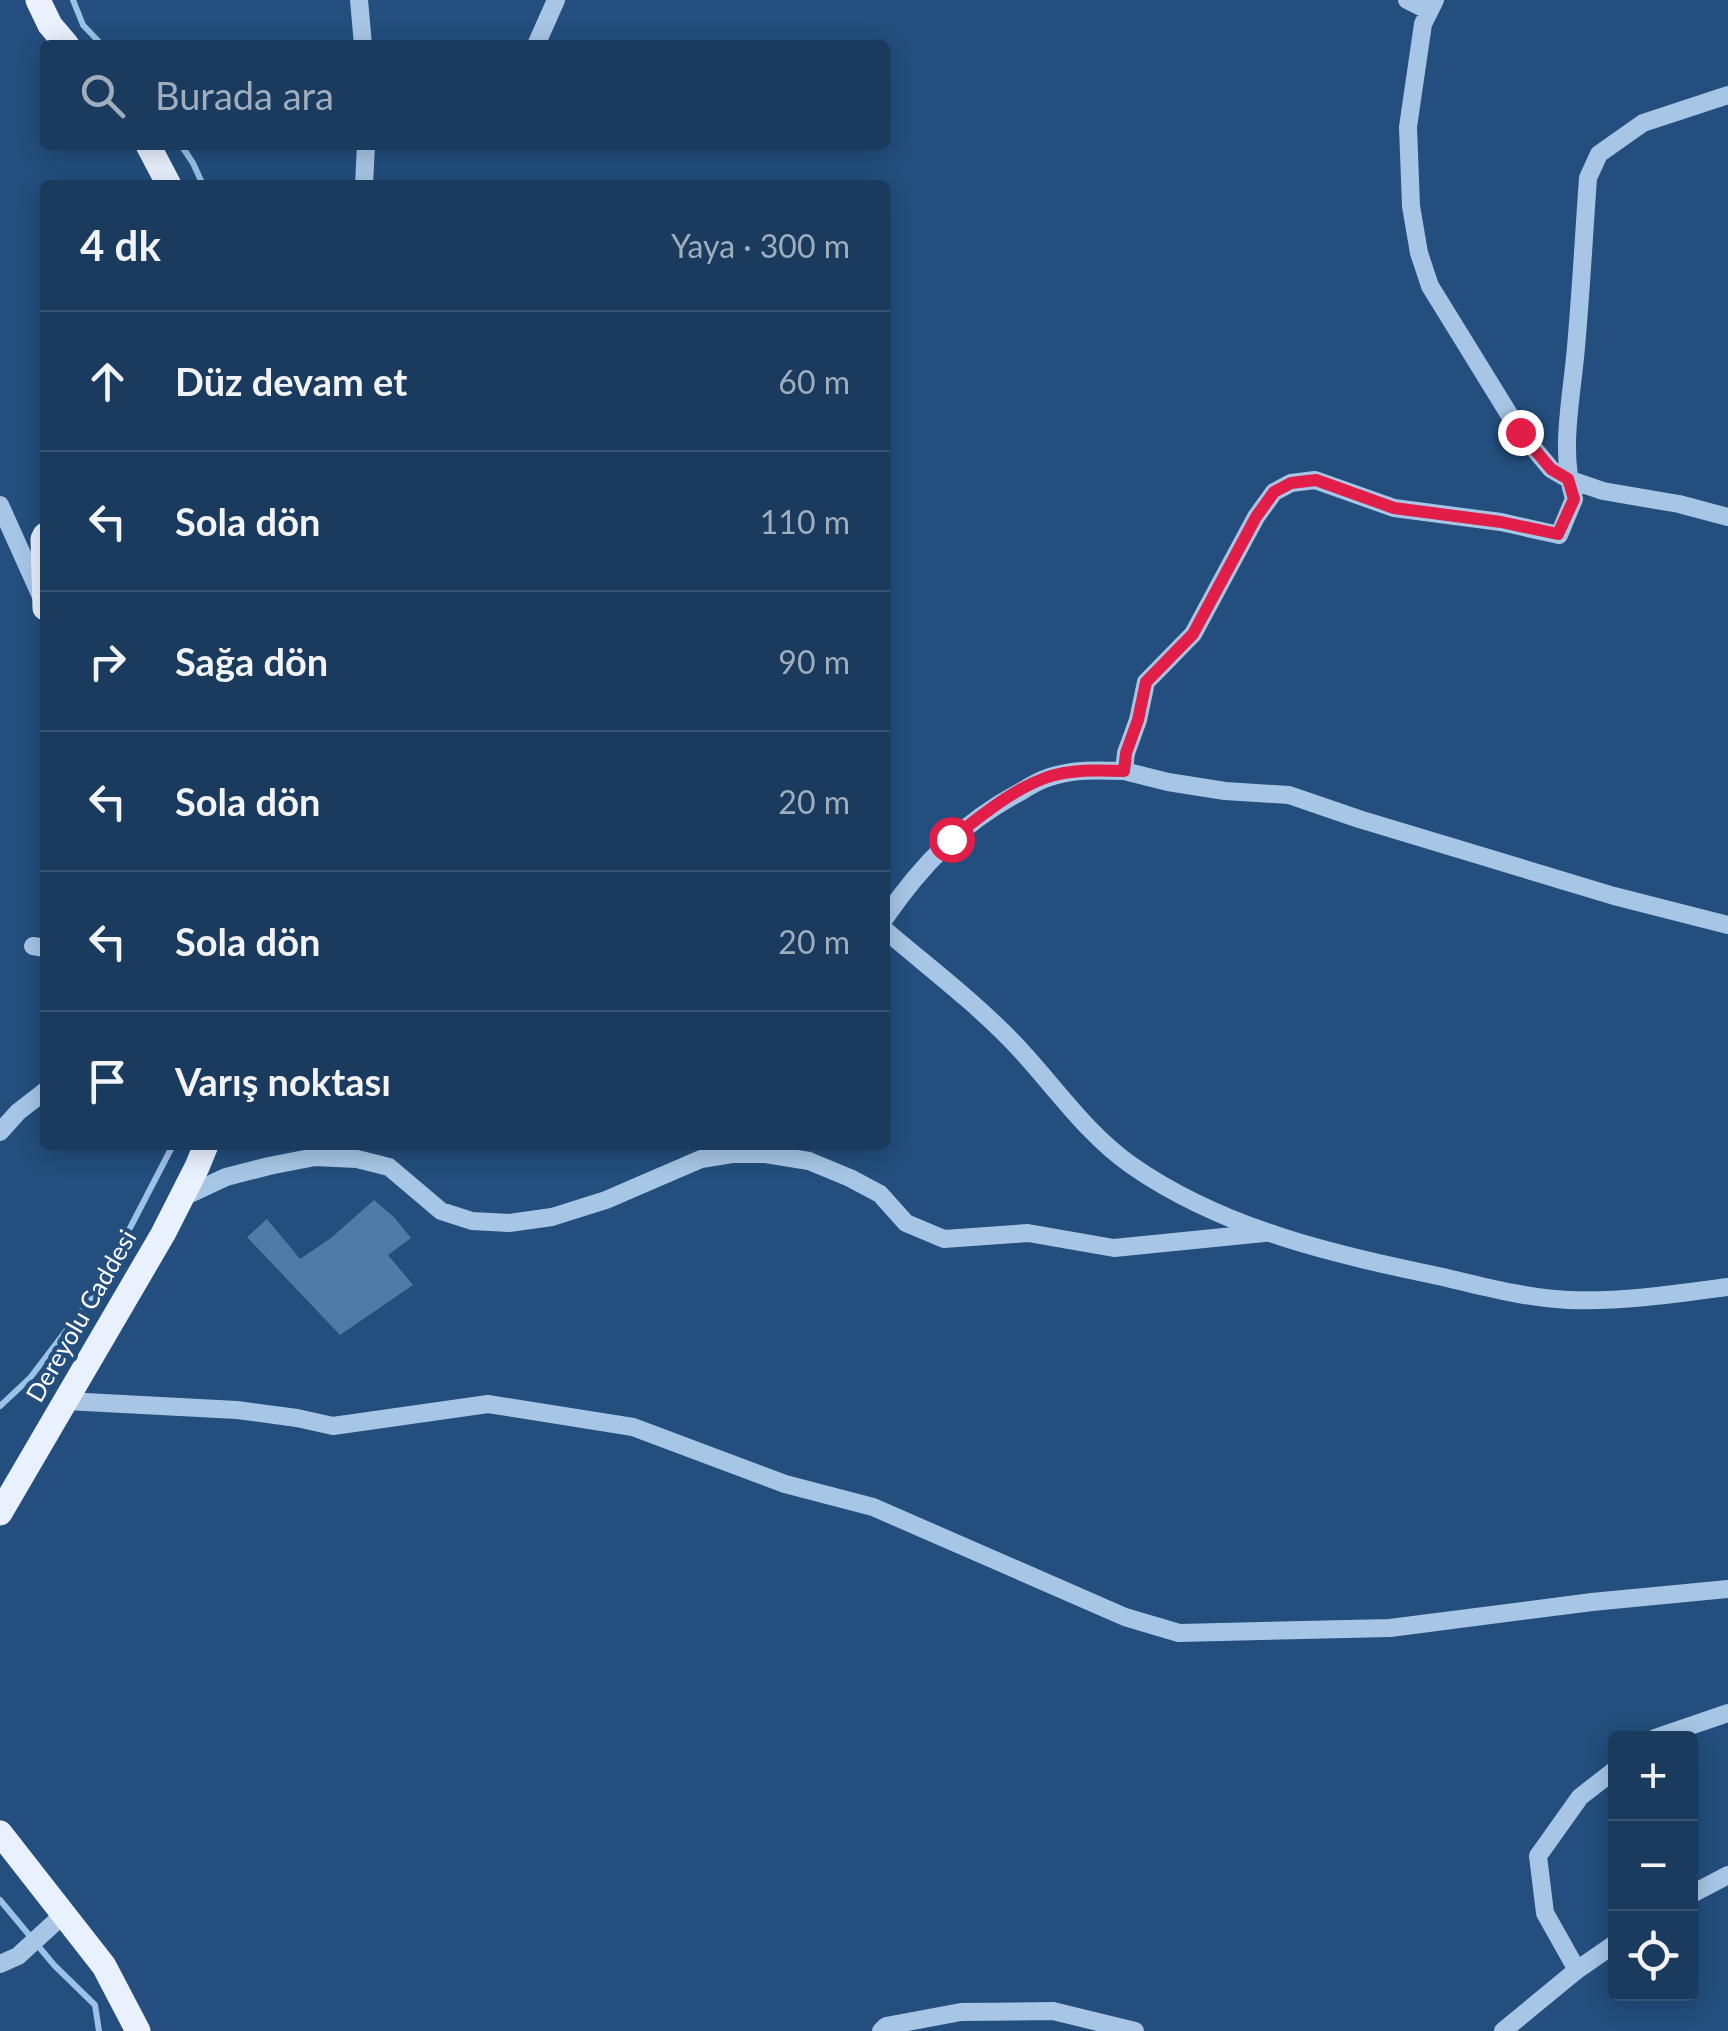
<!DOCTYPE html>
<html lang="tr">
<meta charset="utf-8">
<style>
:root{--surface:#1a3a5e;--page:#234164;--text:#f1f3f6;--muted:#9fadbc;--line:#385473}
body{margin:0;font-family:Lato,sans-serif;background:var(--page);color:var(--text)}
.controls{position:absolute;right:30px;bottom:30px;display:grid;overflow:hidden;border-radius:10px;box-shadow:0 5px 25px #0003}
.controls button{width:90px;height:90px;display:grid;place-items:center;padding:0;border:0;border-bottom:2px solid var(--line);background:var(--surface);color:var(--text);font:50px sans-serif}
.stop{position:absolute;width:30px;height:30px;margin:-22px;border:8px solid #e11d48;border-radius:50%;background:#fff}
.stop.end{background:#e11d48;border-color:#fff;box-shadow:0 2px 10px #0008}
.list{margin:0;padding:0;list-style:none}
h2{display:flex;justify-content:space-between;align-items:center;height:130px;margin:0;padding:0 40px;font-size:42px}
h2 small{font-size:32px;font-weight:400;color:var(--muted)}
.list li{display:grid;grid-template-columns:65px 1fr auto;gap:30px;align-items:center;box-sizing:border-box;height:140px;padding:0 40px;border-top:2px solid var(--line)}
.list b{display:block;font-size:38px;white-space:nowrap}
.list em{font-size:32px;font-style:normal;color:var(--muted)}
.icon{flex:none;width:55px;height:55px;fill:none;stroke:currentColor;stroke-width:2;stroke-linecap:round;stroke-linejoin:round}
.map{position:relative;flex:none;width:1728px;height:2031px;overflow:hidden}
.search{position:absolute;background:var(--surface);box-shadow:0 5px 25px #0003;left:40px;top:40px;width:850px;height:110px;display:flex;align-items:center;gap:25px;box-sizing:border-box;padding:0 35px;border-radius:10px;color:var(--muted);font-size:38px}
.panel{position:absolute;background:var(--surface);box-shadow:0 5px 25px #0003;left:40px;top:180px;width:850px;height:970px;border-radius:10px}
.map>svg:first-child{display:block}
</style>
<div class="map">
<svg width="1728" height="2031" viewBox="0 0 1728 2031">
<rect width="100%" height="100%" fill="#234e7d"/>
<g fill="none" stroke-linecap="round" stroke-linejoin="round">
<path stroke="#9bc2e7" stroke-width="6" d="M 73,0 L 83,25 L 102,45
M 181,145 L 193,163 L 203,185
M 0,1406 L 30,1378 L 100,1286 L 173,1145
M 0,1900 L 54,1965 L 95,2005 L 99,2031"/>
</g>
<path fill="#507ba8" d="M 374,1200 L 394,1217 L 411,1238 L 388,1255 L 413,1285 L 340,1335 L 247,1237 L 267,1219 L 300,1259 L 331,1238 Z"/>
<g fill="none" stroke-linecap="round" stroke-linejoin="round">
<path stroke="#a7c6e6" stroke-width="18" d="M 359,0 L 363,45
M 1407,0 L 1429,11
M 1435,0 L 1423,24 L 1408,127 L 1411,206 L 1419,253 L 1430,286 L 1520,432 L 1551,469 L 1568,479 L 1603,491 L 1679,504 L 1728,517
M 536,45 L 556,0
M 364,185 L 366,145
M 0,505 L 40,594
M 1124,771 L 1168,782 L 1225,791 L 1289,795 L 1359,819 L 1614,896 L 1728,925
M 885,918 C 922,864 962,823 1020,792 C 1028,787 1038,781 1047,778 C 1072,769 1098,770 1124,771 L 1126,753 L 1138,720 L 1146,682 L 1193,634 L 1256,517 L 1274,492 L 1291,483 L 1315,480 L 1394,508 L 1501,522 L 1559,535 L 1574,499 C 1559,450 1572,397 1576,347 C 1581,291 1584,234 1588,178 L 1599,154 L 1643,123 L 1728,95
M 885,930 C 927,966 972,1000 1011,1040 C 1051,1081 1083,1131 1131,1165 C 1224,1230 1334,1254 1443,1277 C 1485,1287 1526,1298 1569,1300 C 1622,1302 1676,1294 1728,1287
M 33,946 L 45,948
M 0,1132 L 18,1112 L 45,1091
M 181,1198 L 226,1177 L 269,1166 L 315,1157 L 357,1159 L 389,1167 L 441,1211 L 472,1221 L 509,1223 L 552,1217 L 606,1200 L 701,1159 L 732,1154 L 766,1154 L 809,1161 L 850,1178 L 880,1194 L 906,1223 L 944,1239 L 1028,1233 L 1114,1248 L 1264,1233
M 66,1401 L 237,1410 L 297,1418 L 333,1426 L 488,1404 L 633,1427 L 785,1484 L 873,1507 L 1125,1617 L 1179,1633 L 1390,1628 L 1592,1602 L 1728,1589
M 1655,1738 L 1728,1713
M 1690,1895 L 1728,1875
M 0,1964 L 18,1956 L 64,1914
M 1577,1970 L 1545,1913 L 1538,1856 L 1580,1797 L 1616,1769
M 881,2031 L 886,2026 L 961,2012 L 1053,2011 L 1135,2031
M 1503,2031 L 1577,1970 L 1616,1943"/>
<path stroke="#e8f1fd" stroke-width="25" d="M 38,0 L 50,25 L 67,45
M 148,145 L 169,185
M 45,535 L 43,539 L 45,608
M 0,1513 L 163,1234 L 197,1167 L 206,1145
M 0,1833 L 104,1966 L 138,2031"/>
</g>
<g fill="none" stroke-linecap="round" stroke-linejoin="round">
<path stroke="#e11d48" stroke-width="12" d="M 951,839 C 980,817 1010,791 1045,778 C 1070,769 1098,770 1124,771 L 1126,753 L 1138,720 L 1146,682 L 1193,634 L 1256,517 L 1274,492 L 1291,483 L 1316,480 L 1394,508 L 1501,522 L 1558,534 L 1574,499 L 1568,479 L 1551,469 L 1520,432"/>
</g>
<g text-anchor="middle" stroke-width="9" stroke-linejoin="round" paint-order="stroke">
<g font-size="25" fill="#fff" stroke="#234e7d">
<text transform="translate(81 1316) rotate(-60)" y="9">Dereyolu Caddesi</text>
</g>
</g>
</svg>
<div class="controls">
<button>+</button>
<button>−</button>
<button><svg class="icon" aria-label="locate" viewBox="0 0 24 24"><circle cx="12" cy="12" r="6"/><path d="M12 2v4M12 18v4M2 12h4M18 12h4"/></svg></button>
</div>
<div class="stop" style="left:951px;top:839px"></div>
<div class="stop end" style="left:1520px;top:432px"></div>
<div class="search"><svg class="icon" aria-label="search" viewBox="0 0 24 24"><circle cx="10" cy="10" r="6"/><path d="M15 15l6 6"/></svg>Burada ara</div>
<section class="panel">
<h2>4 dk<small>Yaya · 300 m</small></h2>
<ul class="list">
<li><svg class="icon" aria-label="ahead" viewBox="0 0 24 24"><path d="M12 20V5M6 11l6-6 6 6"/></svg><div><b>Düz devam et</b></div><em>60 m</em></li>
<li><svg class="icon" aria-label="left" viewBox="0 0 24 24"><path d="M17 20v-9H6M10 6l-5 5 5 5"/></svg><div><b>Sola dön</b></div><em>110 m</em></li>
<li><svg class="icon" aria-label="right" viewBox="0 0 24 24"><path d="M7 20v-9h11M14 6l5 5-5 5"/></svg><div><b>Sağa dön</b></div><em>90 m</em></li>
<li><svg class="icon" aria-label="left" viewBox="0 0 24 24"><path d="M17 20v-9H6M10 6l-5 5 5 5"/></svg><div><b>Sola dön</b></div><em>20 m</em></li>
<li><svg class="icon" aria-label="left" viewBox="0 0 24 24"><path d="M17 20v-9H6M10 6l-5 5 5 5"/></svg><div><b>Sola dön</b></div><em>20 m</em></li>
<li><svg class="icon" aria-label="arrive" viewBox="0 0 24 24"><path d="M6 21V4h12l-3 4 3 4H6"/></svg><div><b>Varış noktası</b></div></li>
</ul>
</section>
</div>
